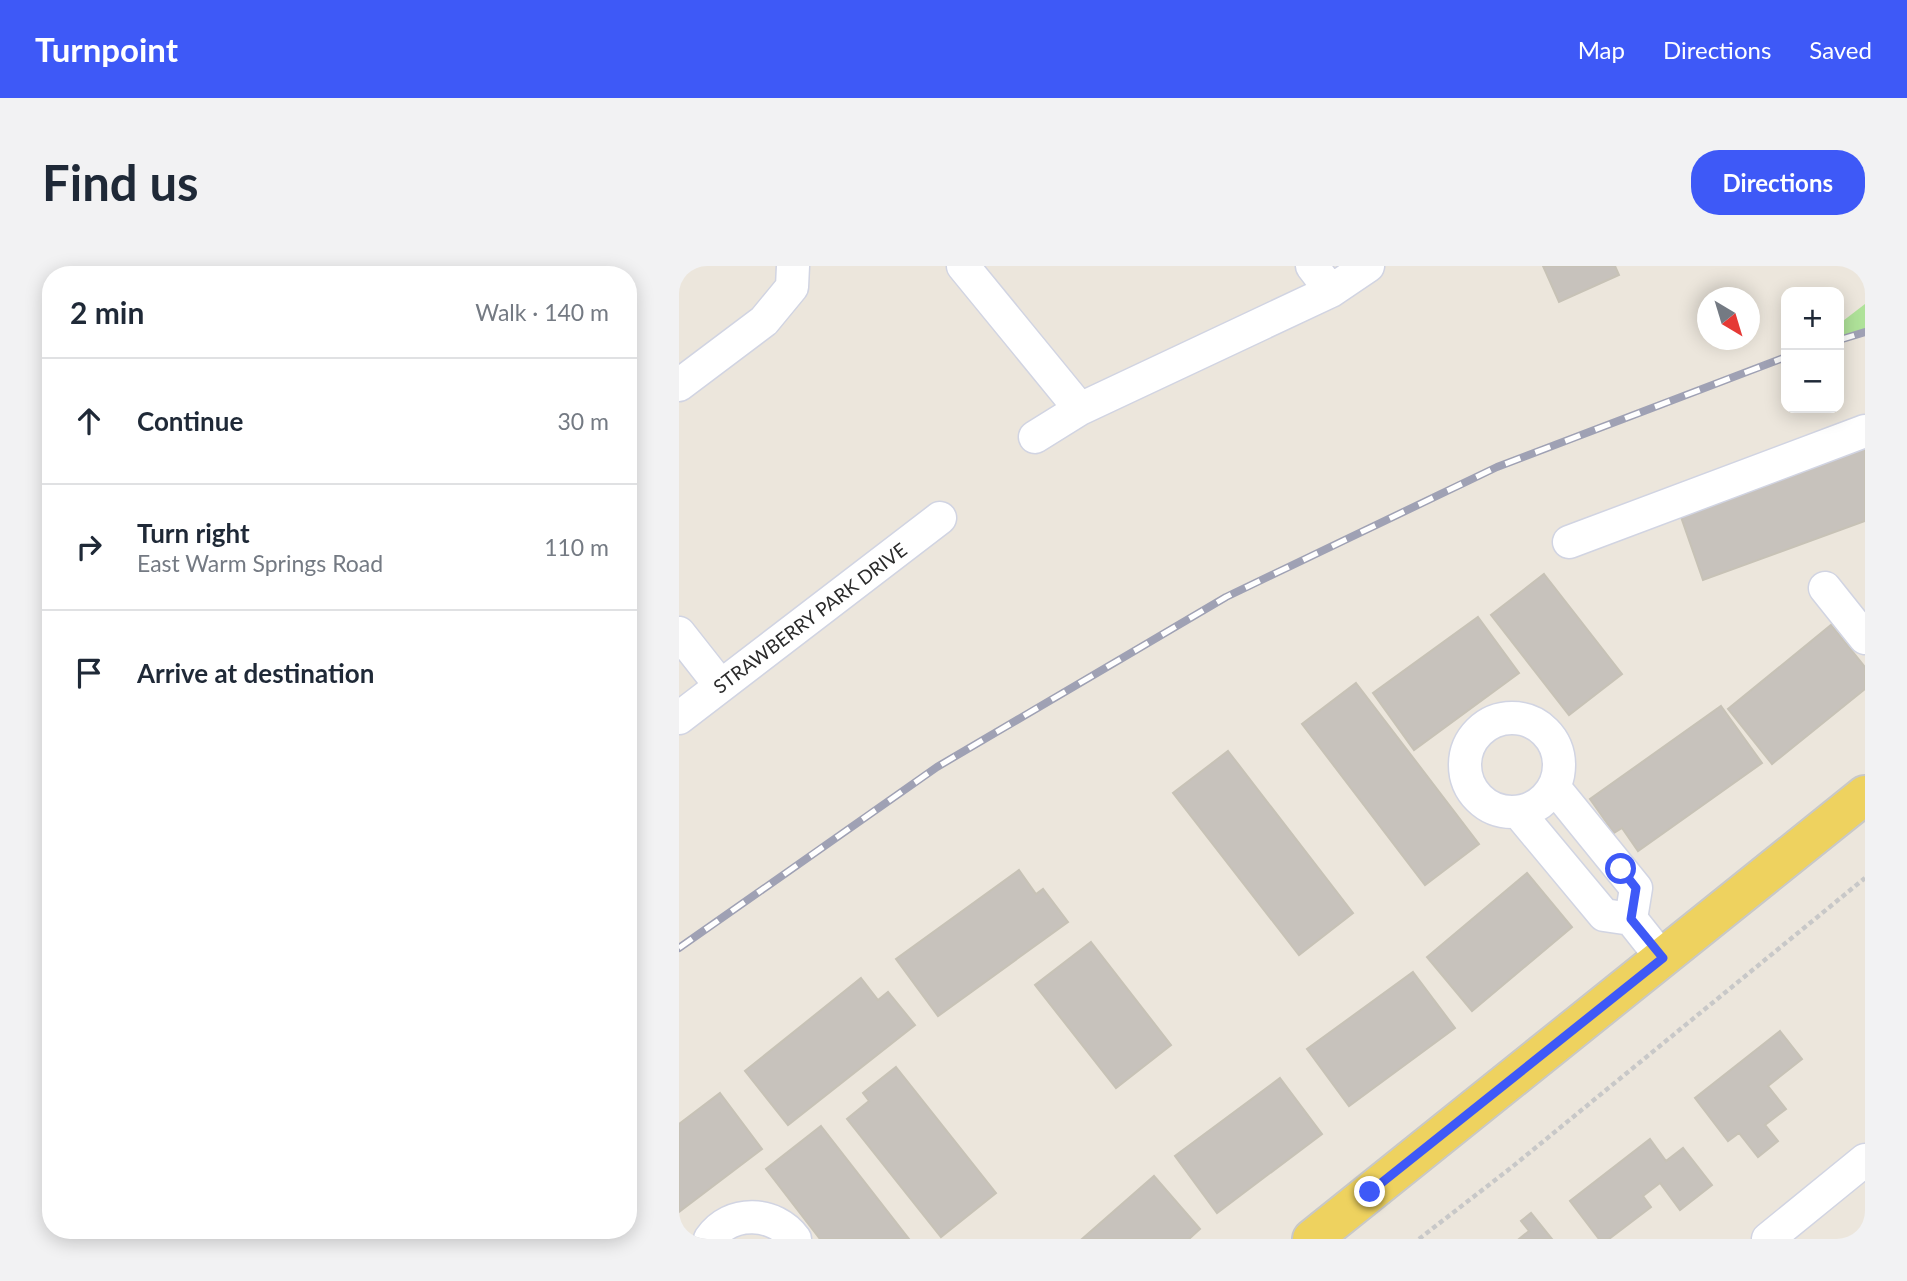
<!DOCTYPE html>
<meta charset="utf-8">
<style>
:root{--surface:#fff;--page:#f2f2f3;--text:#1f2937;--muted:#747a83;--line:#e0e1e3;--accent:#3e59f7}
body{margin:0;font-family:Lato,sans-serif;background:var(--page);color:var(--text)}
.controls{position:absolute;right:21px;top:21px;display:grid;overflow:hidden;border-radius:14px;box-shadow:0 4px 18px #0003}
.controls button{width:63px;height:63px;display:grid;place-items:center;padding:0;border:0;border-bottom:2px solid var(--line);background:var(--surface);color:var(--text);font:35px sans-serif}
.compass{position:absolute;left:1018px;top:21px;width:63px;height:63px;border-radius:50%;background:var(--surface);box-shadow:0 4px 18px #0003;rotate:142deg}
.stop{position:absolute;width:21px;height:21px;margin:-16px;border:5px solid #3e59f7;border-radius:50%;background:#fff}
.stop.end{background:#3e59f7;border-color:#fff;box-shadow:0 2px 7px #0008}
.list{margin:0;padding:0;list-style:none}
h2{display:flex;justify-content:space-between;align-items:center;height:91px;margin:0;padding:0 28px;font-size:30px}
h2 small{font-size:23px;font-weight:400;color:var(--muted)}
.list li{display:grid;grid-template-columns:46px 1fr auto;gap:21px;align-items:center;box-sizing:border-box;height:126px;padding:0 28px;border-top:2px solid var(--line)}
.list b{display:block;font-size:26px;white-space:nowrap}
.list p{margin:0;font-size:23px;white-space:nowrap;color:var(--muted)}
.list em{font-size:23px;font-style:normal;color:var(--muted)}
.icon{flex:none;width:38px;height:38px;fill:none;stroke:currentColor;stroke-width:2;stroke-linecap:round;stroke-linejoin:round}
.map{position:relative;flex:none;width:1186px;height:973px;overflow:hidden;border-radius:28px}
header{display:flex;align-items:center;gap:42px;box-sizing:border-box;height:98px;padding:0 35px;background:var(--accent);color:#fff}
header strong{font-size:33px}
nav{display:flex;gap:38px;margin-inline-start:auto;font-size:24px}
.intro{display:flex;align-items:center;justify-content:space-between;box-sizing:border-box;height:168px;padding:0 42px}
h1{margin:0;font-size:49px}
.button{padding:18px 32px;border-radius:28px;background:var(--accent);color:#fff;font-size:24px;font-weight:700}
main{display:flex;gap:42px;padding:0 42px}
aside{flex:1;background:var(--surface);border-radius:28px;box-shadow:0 4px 18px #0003}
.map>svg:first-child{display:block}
</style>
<header>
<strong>Turnpoint</strong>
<nav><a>Map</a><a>Directions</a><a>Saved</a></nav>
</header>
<div class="intro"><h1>Find us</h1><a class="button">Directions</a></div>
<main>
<aside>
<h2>2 min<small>Walk · 140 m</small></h2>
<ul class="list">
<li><svg class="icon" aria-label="ahead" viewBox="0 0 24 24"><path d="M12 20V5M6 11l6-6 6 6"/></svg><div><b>Continue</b></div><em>30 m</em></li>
<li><svg class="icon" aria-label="right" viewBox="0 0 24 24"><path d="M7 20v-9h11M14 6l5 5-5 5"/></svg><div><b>Turn right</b><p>East Warm Springs Road</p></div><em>110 m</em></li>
<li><svg class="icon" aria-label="arrive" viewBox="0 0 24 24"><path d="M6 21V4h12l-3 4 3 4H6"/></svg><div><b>Arrive at destination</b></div></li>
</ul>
</aside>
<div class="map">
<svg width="1186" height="973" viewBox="0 0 1186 973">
<rect width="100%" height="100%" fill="#ece6dc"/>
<path fill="#afe299" d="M 1186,38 L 1186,66 L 1160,74 L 1160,58 Z"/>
<path fill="#c7c2bc" stroke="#c7c2b6" stroke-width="2" d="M 864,0 L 936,0 L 940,9 L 880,36 Z
M 1186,181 L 1186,255 L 1024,314 L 1001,248 Z
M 865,308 L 943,408 L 890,449 L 812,349 Z
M 799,351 L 840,407 L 735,484 L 694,427 Z
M 1152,359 L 1186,401 L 1186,423 L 1093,498 L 1049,443 Z
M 677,417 L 800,578 L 746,619 L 623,458 Z
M 1042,440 L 1083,497 L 959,585 L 943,562 L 935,567 L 911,533 Z
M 549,485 L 674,647 L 620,689 L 494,527 Z
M 340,604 L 357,628 L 364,623 L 389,656 L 259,750 L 217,693 Z
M 848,607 L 893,661 L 793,745 L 748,691 Z
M 412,676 L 492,779 L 437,822 L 356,719 Z
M 734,706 L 776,762 L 670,840 L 628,783 Z
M 182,712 L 199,734 L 209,726 L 236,759 L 109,859 L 66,805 Z
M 1101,765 L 1123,793 L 1089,820 L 1107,843 L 1086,859 L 1099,875 L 1079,891 L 1060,867 L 1049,875 L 1016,832 Z
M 217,801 L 317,927 L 262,971 L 168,853 L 190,835 L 184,827 Z
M 601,812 L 643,868 L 538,947 L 496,890 Z
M 41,827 L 83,883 L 0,946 L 0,858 Z
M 142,860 L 230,973 L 141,973 L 87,903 Z
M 971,873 L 987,895 L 1004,882 L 1033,919 L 1001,944 L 981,917 L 964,930 L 972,941 L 930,973 L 920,973 L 891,935 Z
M 475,910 L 521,963 L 510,973 L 403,973 Z
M 852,947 L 873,973 L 840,973 L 850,965 L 842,955 Z"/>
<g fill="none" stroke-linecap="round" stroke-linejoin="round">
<g stroke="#d1d4e2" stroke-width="35">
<path id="minor" d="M 284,0 L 401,143 L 652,25 L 689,0
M 633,0 L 652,25
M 0,119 L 85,55 L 113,21 L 114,0
M 356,171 L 401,143
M 890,276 L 1186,165
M 1146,322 L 1186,372
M 0,367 L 41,419
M786 499a47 47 0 1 1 94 0a47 47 0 1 1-94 0Z
M 0,452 L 261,252
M 875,521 L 957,622 L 952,653
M 840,547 L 925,649 L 952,653 L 983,692
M 31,973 C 51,943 96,945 116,973
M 1089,973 L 1186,894"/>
</g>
<g stroke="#c8c8c8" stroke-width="42">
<path id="major" d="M 633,973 L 1186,529"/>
</g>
<path stroke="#c8c8c8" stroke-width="4.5" stroke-dasharray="5 3.5" stroke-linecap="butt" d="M 740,973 L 833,901 L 1186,612"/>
<use href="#minor" stroke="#fff" stroke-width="32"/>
<use href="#major" stroke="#eed25f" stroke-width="38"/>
<g stroke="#9fa1b4" stroke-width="8">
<path id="rail" d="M 1160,74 L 1186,66
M 0,682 L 258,501 L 547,331 L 818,201 L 1107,91"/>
</g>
<use href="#rail" stroke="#fff" stroke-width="5" stroke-dasharray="16" stroke-linecap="butt"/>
</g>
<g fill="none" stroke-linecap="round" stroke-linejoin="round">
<path stroke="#3e59f7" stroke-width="9" d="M 691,926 L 984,692 L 952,653 L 957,622 L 942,603"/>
</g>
<g text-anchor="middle" stroke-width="6" stroke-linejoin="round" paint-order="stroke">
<g font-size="19" fill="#2a2a2a" stroke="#fff">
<text transform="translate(131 352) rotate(-37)" y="7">STRAWBERRY PARK DRIVE</text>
</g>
</g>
</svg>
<div class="controls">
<button>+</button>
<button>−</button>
</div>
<svg class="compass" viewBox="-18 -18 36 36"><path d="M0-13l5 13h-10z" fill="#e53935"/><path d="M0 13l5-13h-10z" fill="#747a83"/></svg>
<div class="stop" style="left:942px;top:603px"></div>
<div class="stop end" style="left:691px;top:926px"></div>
</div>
</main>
